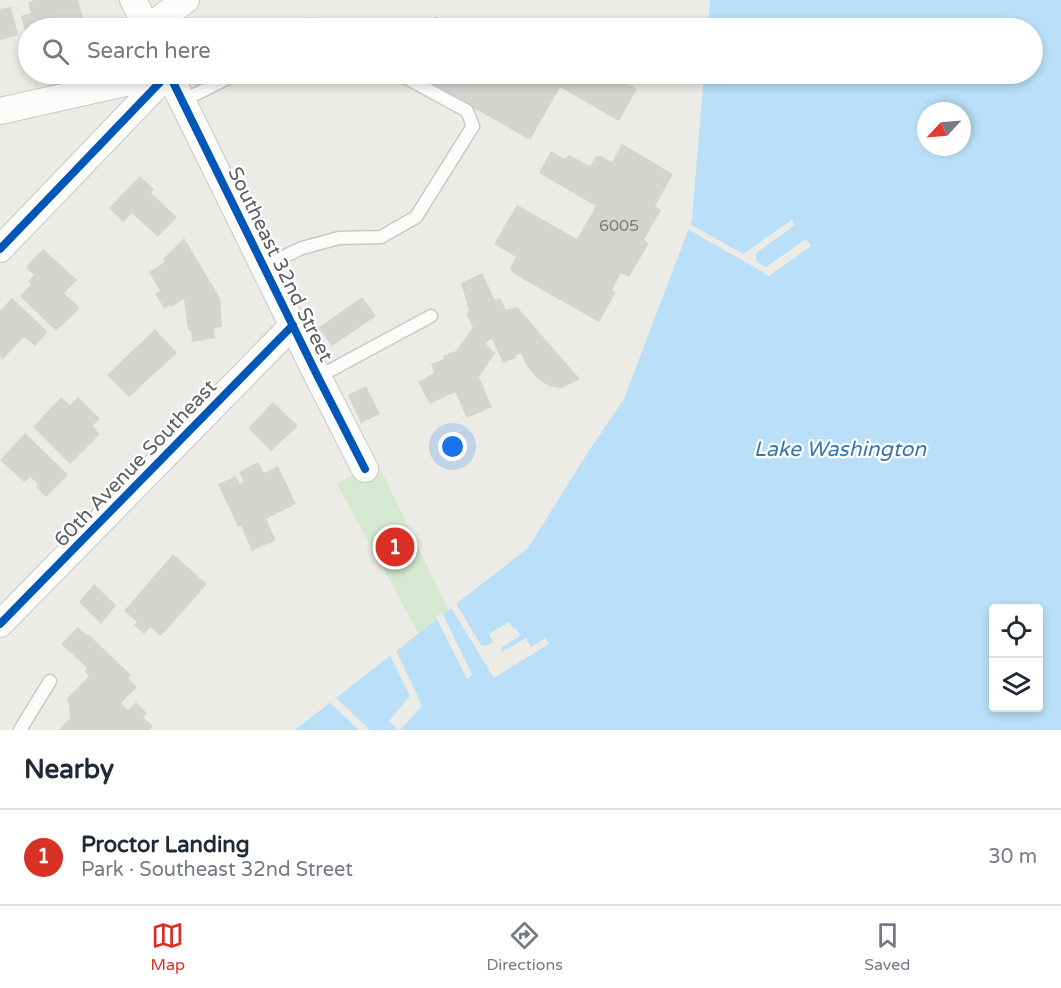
<!DOCTYPE html>
<meta charset="utf-8">
<style>
:root{--surface:#fff;--page:#f6f6f7;--text:#1f2937;--muted:#747a83;--line:#e0e1e3;--accent:#d93025}
body{margin:0;font-family:"Varela Round",sans-serif;background:var(--page);color:var(--text)}
.controls{position:absolute;right:18px;bottom:18px;display:grid;overflow:hidden;border-radius:6px;box-shadow:0 3px 9px #0003}
.controls button{width:54px;height:54px;display:grid;place-items:center;padding:0;border:0;border-bottom:2px solid var(--line);background:var(--surface);color:var(--text);font:30px sans-serif}
.compass{position:absolute;left:917px;top:102px;width:54px;height:54px;border-radius:50%;background:var(--surface);box-shadow:0 3px 9px #0003;rotate:244deg}
.you{position:absolute;left:453px;top:447px;width:21px;height:21px;margin:-15px;border:4px solid #fff;border-radius:50%;background:#1a73e8;box-shadow:0 0 0 9px #1a73e833}
.badge{display:grid;place-items:center;width:39px;height:39px;border-radius:50%;background:var(--accent);color:#fff;font-size:20px;font-weight:700}
.pin{position:absolute;translate:-50% -50%;border:3px solid #fff;box-shadow:0 2px 6px #0006}
.list{margin:0;padding:0;list-style:none}
h2{display:flex;justify-content:space-between;align-items:center;height:78px;margin:0;padding:0 24px;font-size:26px}
h2 small{font-size:20px;font-weight:400;color:var(--muted)}
.list li{display:grid;grid-template-columns:39px 1fr auto;gap:18px;align-items:center;box-sizing:border-box;height:96px;padding:0 24px;border-top:2px solid var(--line)}
.list b{display:block;font-size:22px;white-space:nowrap}
.list p{margin:0;font-size:20px;white-space:nowrap;color:var(--muted)}
.list em{font-size:20px;font-style:normal;color:var(--muted)}
.icon{flex:none;width:33px;height:33px;fill:none;stroke:currentColor;stroke-width:2;stroke-linecap:round;stroke-linejoin:round}
.map{position:relative;flex:none;width:1061px;height:730px;overflow:hidden}
.search{position:absolute;background:var(--surface);box-shadow:0 3px 9px #0003;left:18px;right:18px;top:18px;height:66px;display:flex;align-items:center;gap:15px;box-sizing:border-box;padding:0 21px;border-radius:33px;color:var(--muted);font-size:22px}
.sheet{height:174px;background:var(--surface)}
nav{display:flex;justify-content:space-around;align-items:center;box-sizing:border-box;height:84px;border-top:2px solid var(--line);background:var(--surface);font-size:16px;color:var(--muted)}
nav a{display:grid;justify-items:center;gap:3px}
nav .on{color:var(--accent)}
.map>svg:first-child{display:block}
</style>
<div class="map">
<svg width="1061" height="730" viewBox="0 0 1061 730">
<rect width="100%" height="100%" fill="#ecebe6"/>
<path fill="#d4e9d0" d="M 377,462 L 449,611 L 419,634 L 337,484 Z"/>
<path fill="#b9e0f8" fill-rule="evenodd" d="M 710,0 L 1061,0 L 1061,730 L 295,730 L 528,548 L 588,452 L 624,399 L 692,220 L 704,74 L 1032,74 L 1032,28 L 708,28 ZM 926,111 L 962,111 L 962,147 L 926,147 ZM 994,608 L 1038,608 L 1038,708 L 994,708 Z"/>
<path fill="#ecebe6" d="M 792,220 L 795,225 L 756,253 L 757,262 L 766,267 L 806,239 L 811,246 L 769,276 L 686,228 L 688,223 L 743,254 Z
M 455,602 L 481,645 L 486,646 L 493,642 L 489,634 L 509,622 L 513,628 L 515,627 L 520,636 L 502,647 L 502,652 L 526,638 L 531,647 L 545,638 L 549,644 L 494,678 L 450,606 Z
M 442,612 L 472,675 L 467,679 L 436,617 Z
M 395,648 L 422,706 L 400,730 L 398,730 L 389,721 L 410,696 L 389,653 Z
M 334,696 L 370,730 L 359,730 L 328,701 Z"/>
<path fill="#d6d4d1" d="M 34,0 L 78,0 L 86,28 L 28,28 L 28,40 L 21,16 L 31,13 L 28,2 Z
M 11,7 L 18,35 L 0,40 L 0,9 Z
M 436,16 L 458,28 L 428,28 Z
M 414,74 L 610,74 L 637,89 L 619,121 L 560,87 L 530,140 Z
M 622,144 L 673,174 L 655,206 L 661,210 L 644,240 L 649,243 L 629,277 L 621,273 L 612,290 L 616,292 L 599,322 L 514,274 L 510,268 L 516,257 L 494,244 L 517,205 L 577,239 L 596,206 L 539,173 L 551,151 L 565,159 L 569,155 L 590,166 L 596,156 L 601,156 L 612,162 Z
M 140,176 L 154,189 L 151,193 L 177,217 L 158,237 L 132,213 L 123,222 L 109,208 Z
M 184,238 L 220,298 L 222,327 L 214,328 L 215,338 L 192,342 L 191,331 L 188,330 L 184,299 L 171,307 L 170,305 L 164,308 L 155,294 L 160,291 L 149,272 L 165,262 L 163,259 Z
M 43,249 L 77,280 L 64,293 L 80,308 L 56,331 L 20,296 L 31,284 L 28,282 L 34,275 L 26,267 Z
M 482,273 L 495,300 L 500,298 L 506,310 L 517,307 L 580,379 L 562,388 L 549,386 L 538,379 L 527,366 L 521,353 L 515,356 L 516,358 L 503,363 L 492,339 L 485,343 L 495,353 L 479,377 L 492,407 L 467,418 L 455,392 L 430,404 L 418,382 L 434,373 L 431,364 L 444,359 L 443,356 L 456,351 L 473,327 L 466,314 L 469,310 L 461,283 Z
M 362,297 L 376,316 L 332,346 L 318,328 Z
M 12,298 L 48,332 L 35,346 L 24,337 L 3,359 L 0,357 L 0,311 Z
M 155,329 L 177,353 L 129,397 L 107,375 Z
M 366,386 L 380,414 L 361,423 L 348,395 Z
M 61,397 L 70,405 L 78,397 L 100,419 L 92,426 L 100,434 L 70,464 L 33,427 Z
M 273,402 L 298,426 L 271,451 L 248,428 Z
M 25,433 L 68,475 L 46,497 L 36,487 L 38,484 L 30,477 L 24,482 L 0,460 Z
M 258,462 L 264,473 L 278,466 L 296,504 L 266,519 L 276,540 L 252,551 L 241,526 L 238,527 L 218,484 L 236,476 L 240,484 L 244,482 L 239,472 Z
M 173,554 L 207,584 L 161,636 L 150,627 L 144,634 L 134,625 L 137,622 L 124,611 Z
M 94,584 L 116,605 L 101,624 L 79,602 Z
M 78,627 L 87,636 L 88,634 L 131,675 L 128,678 L 137,687 L 121,703 L 128,710 L 136,702 L 147,713 L 143,717 L 153,726 L 150,730 L 59,730 L 70,718 L 69,702 L 66,700 L 89,676 L 84,671 L 87,668 L 61,644 Z"/>
<g fill="none" stroke-linecap="round" stroke-linejoin="round">
<g stroke="#c9c9c8" stroke-width="15">
<path id="service" d="M 284,28 L 312,25 L 318,28
M 182,101 L 226,79 L 230,74
M 264,266 L 302,248 L 339,238 L 381,237 L 416,217 L 473,126 L 467,111 L 399,74
M 318,377 L 431,316
M 20,730 L 50,681"/>
</g>
<g stroke="#c9c9c8" stroke-width="28">
<path id="minor" d="M 133,0 L 147,28
M 147,28 L 186,0
M 169,74 L 318,377 L 365,469
M 0,111 L 165,74
M 0,249 L 168,74
M 0,624 L 293,325"/>
</g>
<use href="#service" stroke="#fcfcfb" stroke-width="12"/>
<use href="#minor" stroke="#fcfcfb" stroke-width="26"/>
<g stroke="#fff" stroke-width="11">
<path id="cycleway" d="M 169,74 L 318,377 L 365,469
M 0,249 L 168,74
M 0,624 L 293,325"/>
</g>
<use href="#cycleway" stroke="#0057b8" stroke-width="8"/>
</g>
<g text-anchor="middle" stroke-width="4.5" stroke-linejoin="round" paint-order="stroke">
<g font-size="16" fill="#7a7e80">
<text x="619" y="231">6005</text>
</g>
<g font-size="20" fill="#5b6065" stroke="#fff">
<text transform="translate(281 264) rotate(64)" y="7">Southeast 32nd Street</text>
<text transform="translate(135 463) rotate(-46)" y="7">60th Avenue Southeast</text>
</g>
<g font-size="21" font-style="italic" fill="#3676af" stroke="#fff">
<text x="840" y="456">Lake Washington</text>
</g>
</g>
</svg>
<div class="controls">
<button><svg class="icon" aria-label="locate" viewBox="0 0 24 24"><circle cx="12" cy="12" r="6"/><path d="M12 2v4M12 18v4M2 12h4M18 12h4"/></svg></button>
<button><svg class="icon" aria-label="layers" viewBox="0 0 24 24"><path d="M12 4l9 5-9 5-9-5zM3 14l9 5 9-5"/></svg></button>
</div>
<svg class="compass" viewBox="-18 -18 36 36"><path d="M0-13l5 13h-10z" fill="#e53935"/><path d="M0 13l5-13h-10z" fill="#747a83"/></svg>
<div class="you"></div>
<div class="pin badge" style="left:395px;top:547px">1</div>
<div class="search"><svg class="icon" aria-label="search" viewBox="0 0 24 24"><circle cx="10" cy="10" r="6"/><path d="M15 15l6 6"/></svg>Search here</div>
</div>
<section class="sheet">
<h2>Nearby<small></small></h2>
<ul class="list">
<li><span class="badge">1</span><div><b>Proctor Landing</b><p>Park · Southeast 32nd Street</p></div><em>30 m</em></li>
</ul>
</section>
<nav>
<a class="on"><svg class="icon" aria-label="map" viewBox="0 0 24 24"><path d="M3 6l6-2 6 2 6-2v14l-6 2-6-2-6 2zM9 4v14M15 6v14"/></svg>Map</a>
<a><svg class="icon" aria-label="directions" viewBox="0 0 24 24"><path d="M12 3l9 9-9 9-9-9zM9 14v-3h6M13 9l2 2-2 2"/></svg>Directions</a>
<a><svg class="icon" aria-label="saved" viewBox="0 0 24 24"><path d="M7 4h10v16l-5-4-5 4z"/></svg>Saved</a>
</nav>
